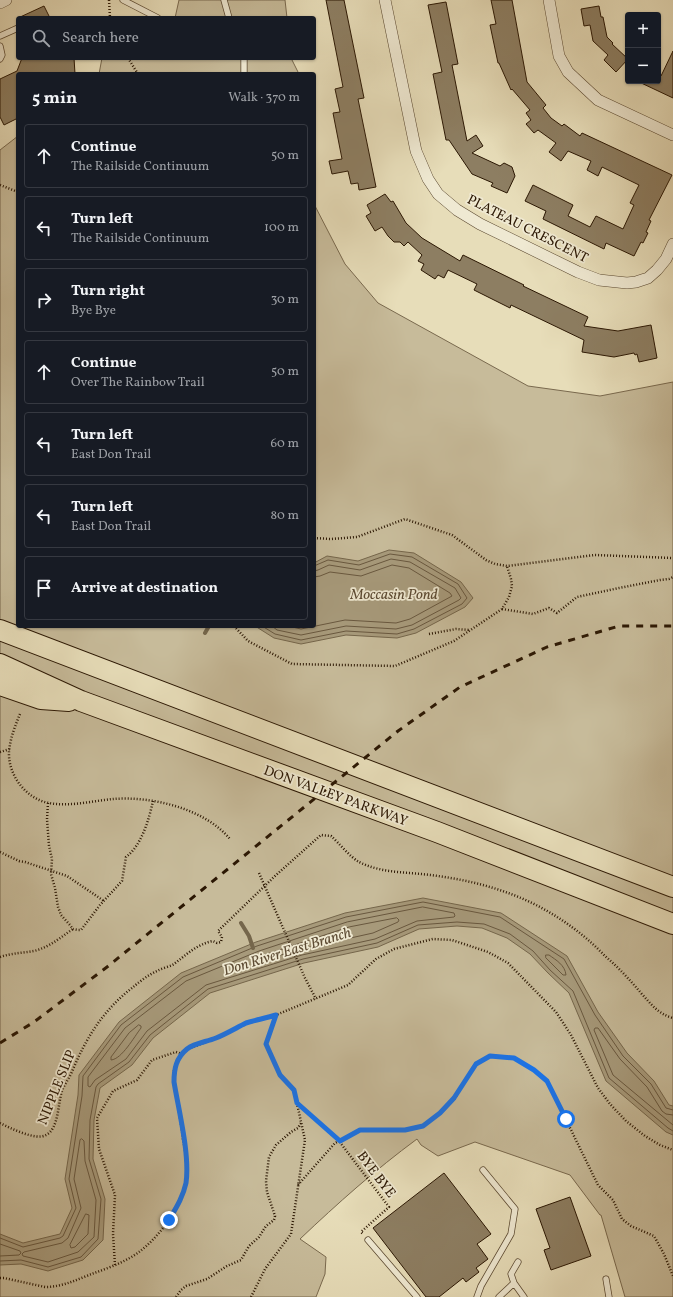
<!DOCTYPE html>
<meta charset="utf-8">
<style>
:root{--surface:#171b24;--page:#20242c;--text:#f1f3f6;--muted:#9ea1a6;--line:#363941}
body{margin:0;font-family:Vollkorn,serif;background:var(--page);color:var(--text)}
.controls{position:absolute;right:12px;top:12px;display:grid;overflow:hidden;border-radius:4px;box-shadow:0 1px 3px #0004}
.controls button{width:36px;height:36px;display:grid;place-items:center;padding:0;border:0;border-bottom:1px solid var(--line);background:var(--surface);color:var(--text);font:20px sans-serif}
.stop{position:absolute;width:12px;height:12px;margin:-9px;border:3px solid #1a73e8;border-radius:50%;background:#fff}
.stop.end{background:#1a73e8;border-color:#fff;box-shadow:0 1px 4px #0008}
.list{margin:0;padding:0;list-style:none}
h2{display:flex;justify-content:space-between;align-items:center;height:52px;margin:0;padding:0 16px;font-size:17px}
h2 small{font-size:13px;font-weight:400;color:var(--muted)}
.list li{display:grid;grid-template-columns:26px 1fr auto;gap:12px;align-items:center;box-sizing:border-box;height:64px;margin:0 8px 8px;padding:0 8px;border:1px solid var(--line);border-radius:4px}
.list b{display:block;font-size:15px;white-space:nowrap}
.list p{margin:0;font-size:13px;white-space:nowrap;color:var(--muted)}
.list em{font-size:13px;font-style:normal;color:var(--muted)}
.icon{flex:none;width:22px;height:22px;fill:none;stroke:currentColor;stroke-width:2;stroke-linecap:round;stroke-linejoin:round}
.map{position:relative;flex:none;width:673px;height:1297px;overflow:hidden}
.search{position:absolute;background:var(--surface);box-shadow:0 1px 3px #0004;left:16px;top:16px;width:300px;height:44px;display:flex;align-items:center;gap:10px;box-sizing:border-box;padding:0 14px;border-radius:4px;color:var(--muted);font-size:15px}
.panel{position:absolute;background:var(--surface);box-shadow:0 1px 3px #0004;left:16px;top:72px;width:300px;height:556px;border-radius:4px}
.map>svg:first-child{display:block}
</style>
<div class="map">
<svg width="673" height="1297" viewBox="0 0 673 1297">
<rect width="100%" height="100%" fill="#e7ddb9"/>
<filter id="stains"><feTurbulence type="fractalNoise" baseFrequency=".005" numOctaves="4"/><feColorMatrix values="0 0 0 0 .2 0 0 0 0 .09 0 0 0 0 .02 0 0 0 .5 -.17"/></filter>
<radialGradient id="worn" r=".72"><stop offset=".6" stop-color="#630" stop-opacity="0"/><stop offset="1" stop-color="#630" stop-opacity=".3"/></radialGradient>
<path fill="#c7bb9a" stroke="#79694e" d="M 179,0 L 285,0 L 287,18 L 175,18 Z
M 102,58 L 291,58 L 299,74 L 99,74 Z
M 18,136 L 18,626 L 314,626 L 314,204 L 345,264 L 378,303 L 528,386 L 600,396 L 673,382 L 673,1297 L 625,1297 L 601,1215 L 600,1215 L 570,1175 L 475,1142 L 438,1156 L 421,1145 L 417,1139 C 375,1170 338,1203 300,1239 L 326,1257 L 325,1274 L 316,1297 L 0,1297 L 0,150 Z"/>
<path fill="#a79a7b" stroke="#75664b" d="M 389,550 L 414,553 L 461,582 L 473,598 L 465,607 L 416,633 L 397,638 L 346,635 L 301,644 L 274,638 L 255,626 L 314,626 L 314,563 L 327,556 L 358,561 Z
M 423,898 L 501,913 L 567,956 L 598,1012 L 627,1053 L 654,1081 L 669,1105 L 673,1106 L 673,1135 L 666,1132 L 606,1081 L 569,993 L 548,973 L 530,954 L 507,938 L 482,928 L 457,926 L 419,929 L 378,947 L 304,963 L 210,993 L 153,1038 L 132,1065 L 100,1088 L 94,1120 L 93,1159 L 105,1199 L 103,1240 L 83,1260 L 48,1271 L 21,1264 L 0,1265 L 0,1234 L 23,1243 L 60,1234 L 72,1208 L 65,1179 L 78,1095 L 79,1075 L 119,1022 L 181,973 L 256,942 L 345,913 Z"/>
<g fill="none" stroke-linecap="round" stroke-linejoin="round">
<path stroke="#69583f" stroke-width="1" d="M 262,626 L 275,634 L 301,640 L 346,631 L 397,634 L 414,629 L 462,604 L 467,598 L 458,584 L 412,557 L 390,554 L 359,565 L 328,560 L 314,566
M 272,626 L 277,630 L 301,635 L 346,626 L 396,629 L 412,625 L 459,600 L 461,598 L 455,588 L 410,562 L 391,559 L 360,570 L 329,565 L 318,570 L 314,571
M 288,626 L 301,629 L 345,620 L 396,623 L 410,619 L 452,596 L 450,593 L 409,568 L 392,565 L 361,576 L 330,572 L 320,576 L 314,577
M 423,907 L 454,913 L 455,916 L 454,917 L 417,921 L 375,939 L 302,955 L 206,985 L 147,1031 L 126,1059 L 95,1080 L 90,1087 L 88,1086 L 88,1077 L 125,1028 L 186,981 L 259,951 L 347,922 Z
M 397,918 L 399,920 L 398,922 L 373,933 L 301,949 L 257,962 L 254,961 L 255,959 L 261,956 L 349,927 Z
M 546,955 L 549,955 C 556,960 565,965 566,975 L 563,975 L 546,958 Z
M 139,1025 L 141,1026 L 141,1028 C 134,1037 122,1059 111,1060 L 111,1057 L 129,1033 Z
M 673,1115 L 666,1114 L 662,1111 L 647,1087 L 620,1059 L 598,1028 L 595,1028 L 594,1030 L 613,1075 L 673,1125
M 82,1139 L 84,1141 L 85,1161 L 96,1200 L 94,1237 L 78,1252 L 48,1262 L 23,1256 L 22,1254 L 24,1252 L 62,1243 L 68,1238 L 81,1208 L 74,1179 L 80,1140 Z
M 86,1214 L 89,1215 L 88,1234 L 75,1247 L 71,1248 L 70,1245 Z
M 0,1238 L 23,1247 L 60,1238 L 63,1236 L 76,1208 L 69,1179 L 82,1096 L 83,1076 L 121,1025 L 183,977 L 257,946 L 346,917 L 423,902 L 500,917 L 564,959 L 595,1015 L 623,1056 L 651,1084 L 666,1108 L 673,1110
M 0,1244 L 20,1251 L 21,1253 L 19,1255 L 0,1256
M 0,1261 L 21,1260 L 48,1267 L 81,1257 L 98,1239 L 101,1199 L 89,1159 L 90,1120 L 96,1087 L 98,1084 L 129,1062 L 150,1035 L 208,989 L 303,959 L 377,943 L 418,925 L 457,922 L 484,924 L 510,934 L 533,951 L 550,970 L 573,991 L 609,1078 L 668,1128 L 673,1131"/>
<path stroke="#75664b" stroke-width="4" d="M 205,633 L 209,626
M 241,923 L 249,936 L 253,948"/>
</g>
<path fill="#8d7e62" stroke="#2b1703" d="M 326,0 L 344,0 L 364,98 L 358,99 L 376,187 L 359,190 L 358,183 L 351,184 L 348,171 L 332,174 L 329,161 L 342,159 L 333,113 L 340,112 L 335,89 L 343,87 Z
M 491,0 L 512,0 L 527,82 L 546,105 L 543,108 L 551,118 L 562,126 L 564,124 L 580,136 L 582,133 L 672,175 L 649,220 L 651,221 L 646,232 L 648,233 L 643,243 L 641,242 L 634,256 L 606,243 L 604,249 L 543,219 L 546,211 L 525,201 L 533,185 L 573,205 L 568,216 L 590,227 L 596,216 L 623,229 L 634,205 L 630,203 L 639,185 L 602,167 L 598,176 L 587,170 L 591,161 L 568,151 L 561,161 L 549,152 L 556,143 L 538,130 L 534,133 L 526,124 L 531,120 L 526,113 L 530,110 L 512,89 L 511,90 L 499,63 L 498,63 L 490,25 L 496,24 Z
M 446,2 L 458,64 L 452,65 L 467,141 L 476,135 L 483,146 L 472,153 L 500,166 L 504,163 L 512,167 L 515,176 L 507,193 L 491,186 L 493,183 L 472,174 L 449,140 L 446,140 L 433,74 L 442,72 L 428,5 Z
M 44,6 L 50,18 L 18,18 Z
M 599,6 L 601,17 L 603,17 L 607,37 L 613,43 L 612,44 L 628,59 L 616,72 L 604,60 L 608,55 L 593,41 L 590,25 L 584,26 L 581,9 Z
M 673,51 L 673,98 L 637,81 L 658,81 L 659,75 L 661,76 Z
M 22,58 L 74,58 L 75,74 L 18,74 L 18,118 L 4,125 L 0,117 L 0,79 L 17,71 Z
M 385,194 L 391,202 L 393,201 L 406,223 L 422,238 L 460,261 L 463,255 L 524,285 L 523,286 L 588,317 L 584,326 L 618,331 L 651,325 L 657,358 L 639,362 L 637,354 L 635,355 L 634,353 L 614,357 L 582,352 L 584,340 L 511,305 L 510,308 L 474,290 L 477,284 L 448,270 L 444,278 L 438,275 L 435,279 L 421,270 L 424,264 L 418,261 L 422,255 L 408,242 L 404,246 L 400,242 L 394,242 L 388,236 L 382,227 L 375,231 L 366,216 L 371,213 L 367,205 Z
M 444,1173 L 491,1234 L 477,1244 L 488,1259 L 476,1268 L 479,1272 L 466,1282 L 463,1278 L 439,1297 L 426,1297 L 373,1228 Z
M 570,1197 L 591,1256 L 551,1270 L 544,1250 L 550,1248 L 536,1209 Z"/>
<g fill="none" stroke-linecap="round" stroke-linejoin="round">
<g stroke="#5a4830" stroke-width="7">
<path id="lane" d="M 123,0 L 158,18
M 224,0 L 229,18
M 0,36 L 18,28
M 0,46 L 2,55 L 0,59
M 244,58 L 244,74
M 368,1240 L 417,1297
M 606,1279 L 609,1297
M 514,1283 L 511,1274 L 518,1262
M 477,1297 L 481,1286 L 511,1234 L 515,1209 L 483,1170
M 499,1297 L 514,1283 L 524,1297"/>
</g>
<g stroke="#5a4830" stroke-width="12">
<path id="street" d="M 385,0 L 416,151 L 428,179 L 438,194 L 457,210 L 480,224 L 578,272 L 599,280 L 627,283 L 636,282 L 648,278 L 657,270 L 666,259 L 673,244
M 549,0 L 559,56 L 568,72 L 598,100 L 673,135
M 0,3 L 6,0"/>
</g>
<g stroke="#2b1703" stroke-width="22">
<path id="highway" d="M 0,630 L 673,887
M 0,664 L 81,701 L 437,832 L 673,924
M 0,685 L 41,699 L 69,701"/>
</g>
<path stroke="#2b1703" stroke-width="2.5" stroke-dasharray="1 2" stroke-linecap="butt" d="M 109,0 L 110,18
M 128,58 L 138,74
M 0,185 L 18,192
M 314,538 L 331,539 L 357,537 L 405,519 L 452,535 L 486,560 L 495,564 L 507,566 L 595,555 L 673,558
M 502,609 L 533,614 L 549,608 L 557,613 L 577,597 L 619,588 L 660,580 L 669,579 L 673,577
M 234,626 L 248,641 L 292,664 L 395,666 L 454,641 L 502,609 L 509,597 L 512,586 L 511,579 L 507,566
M 429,634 L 456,629 L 470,630
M 20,714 C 15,726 10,739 9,752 C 8,775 26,799 49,803 C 69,807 92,801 113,799 C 151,796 204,808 230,839
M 0,752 L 10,749
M 48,803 L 47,819 L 49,846 L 52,859 L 51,874 L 55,888 L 58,907 L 61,915 L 70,925 L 73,929 L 78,930 L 81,930 L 100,905 L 122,881 L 126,857 C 142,845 149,819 153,801
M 0,852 L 19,861 L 25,862 L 67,876 L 104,901
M 259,873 L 305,978 L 316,999
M 0,957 C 12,953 23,953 34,951 C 50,947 61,937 73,929
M 298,1103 L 339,1141 L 389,1207 L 361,1232 L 363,1234
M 0,1123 C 10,1128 36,1141 46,1135 C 59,1129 58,1102 62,1091 C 64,1085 68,1080 71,1074 C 85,1040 102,1011 132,988 C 139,982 148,975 157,971 C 162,968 169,967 174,964 C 186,955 197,944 213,941 L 217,943 L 221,942 L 222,937 L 218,931 L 275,876 L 321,835 L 331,836 C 339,843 350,857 359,862 C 379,872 400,872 421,874 C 462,878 504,888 540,907 C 564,920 586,936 605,956 C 618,967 630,980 641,993 C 651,1004 658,1014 673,1018
M 298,1185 L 335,1143 L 360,1130 L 405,1130 L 423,1126 L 440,1113 L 455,1098 L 476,1063 L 490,1056 L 515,1058 L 534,1070 L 547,1081 L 598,1185 L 613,1200 L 622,1219 L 631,1226 L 654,1236 L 664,1254 L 673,1276
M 115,1265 L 113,1234 L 115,1195 L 99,1149 L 97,1118 L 113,1091 L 137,1080 L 152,1060 L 176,1052 L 182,1054
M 0,1278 L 4,1278 L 45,1287 C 61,1287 74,1281 89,1275 C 105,1269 124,1263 139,1252 C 158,1238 180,1209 185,1185 C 189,1170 186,1155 183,1140 C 181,1121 177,1101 174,1082 L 174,1069 L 182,1054 L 188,1049 L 216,1038 L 248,1023 L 276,1015 L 348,985 L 376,959 L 394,949 L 433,939 L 452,940 L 488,952 L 508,963 L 556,1012 L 571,1035 L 598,1088 L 610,1104 L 626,1121 L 645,1136 L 660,1145 L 673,1150
M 176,1297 L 181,1290 L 186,1286 L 207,1279 L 227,1266 L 241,1260 L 249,1246 L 259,1237 L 266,1226 L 274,1220 L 275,1216 L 267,1192 L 266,1181 L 269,1157 L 276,1145 L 291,1132 L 298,1128 L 301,1123
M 251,1297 L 265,1269 L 291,1234 L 305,1140 L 294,1090 L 280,1075 L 266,1044 L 276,1015"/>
<use href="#lane" stroke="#efe9d2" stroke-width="5.5"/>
<use href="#street" stroke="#efe9d2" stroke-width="11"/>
<use href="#highway" stroke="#e7ddb9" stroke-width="20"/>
<path stroke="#2b1703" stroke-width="3" stroke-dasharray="7 7" stroke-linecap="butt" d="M 0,1043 L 34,1022 L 107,967 L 398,731 L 460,687 L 547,647 L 619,626 L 673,626"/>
</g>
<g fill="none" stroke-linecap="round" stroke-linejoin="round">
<path stroke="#1a73e8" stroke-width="5" d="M 169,1220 C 176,1208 183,1197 186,1183 C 190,1155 179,1112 174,1082 C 174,1069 176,1058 187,1049 C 195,1043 206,1042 216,1038 C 226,1034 236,1028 246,1023 C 256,1020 266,1018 276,1015 L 266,1044 L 280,1075 L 294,1090 L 297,1103 L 340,1141 L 360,1130 L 405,1130 L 423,1126 L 440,1113 L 454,1098 L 476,1064 L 490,1056 L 514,1058 L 534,1070 L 547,1081 L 566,1119"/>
</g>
<g text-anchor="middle" stroke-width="3.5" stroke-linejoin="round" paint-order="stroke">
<g font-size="14" fill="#2b1703" stroke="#efe9d2">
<text transform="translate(528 228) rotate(27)" y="5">PLATEAU CRESCENT</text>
<text transform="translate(336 795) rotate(20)" y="5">DON VALLEY PARKWAY</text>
<text transform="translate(56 1087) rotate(-68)" y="5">NIPPLE SLIP</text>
<text transform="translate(377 1174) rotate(53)" y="5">BYE BYE</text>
</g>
<g font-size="15" font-style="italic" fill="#5d4b33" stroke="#efe9d2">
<text x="394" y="599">Moccasin Pond</text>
<text transform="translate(287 951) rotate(-17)" y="5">Don River East Branch</text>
</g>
</g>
<rect width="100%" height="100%" filter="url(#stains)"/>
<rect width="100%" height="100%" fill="url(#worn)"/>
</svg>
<div class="controls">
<button>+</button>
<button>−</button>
</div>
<div class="stop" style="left:566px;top:1119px"></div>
<div class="stop end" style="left:169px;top:1220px"></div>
<div class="search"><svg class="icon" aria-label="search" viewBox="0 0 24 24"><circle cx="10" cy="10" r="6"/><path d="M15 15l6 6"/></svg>Search here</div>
<section class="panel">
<h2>5 min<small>Walk · 370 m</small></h2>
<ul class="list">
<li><svg class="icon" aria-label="ahead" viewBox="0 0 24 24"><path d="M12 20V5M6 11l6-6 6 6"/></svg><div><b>Continue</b><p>The Railside Continuum</p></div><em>50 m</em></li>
<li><svg class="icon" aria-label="left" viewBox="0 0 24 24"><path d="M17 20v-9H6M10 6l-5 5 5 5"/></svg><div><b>Turn left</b><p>The Railside Continuum</p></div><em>100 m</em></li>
<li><svg class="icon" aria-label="right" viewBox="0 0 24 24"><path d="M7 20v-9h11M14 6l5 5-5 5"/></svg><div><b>Turn right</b><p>Bye Bye</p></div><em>30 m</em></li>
<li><svg class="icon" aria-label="ahead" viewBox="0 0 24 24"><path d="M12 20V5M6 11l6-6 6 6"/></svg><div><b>Continue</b><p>Over The Rainbow Trail</p></div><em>50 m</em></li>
<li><svg class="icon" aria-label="left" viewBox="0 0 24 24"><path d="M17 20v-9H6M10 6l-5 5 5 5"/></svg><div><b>Turn left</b><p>East Don Trail</p></div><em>60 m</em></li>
<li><svg class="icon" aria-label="left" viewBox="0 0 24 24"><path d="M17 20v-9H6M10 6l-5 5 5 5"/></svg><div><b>Turn left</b><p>East Don Trail</p></div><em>80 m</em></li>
<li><svg class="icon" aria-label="arrive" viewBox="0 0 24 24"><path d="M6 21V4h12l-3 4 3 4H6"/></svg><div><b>Arrive at destination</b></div></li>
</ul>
</section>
</div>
